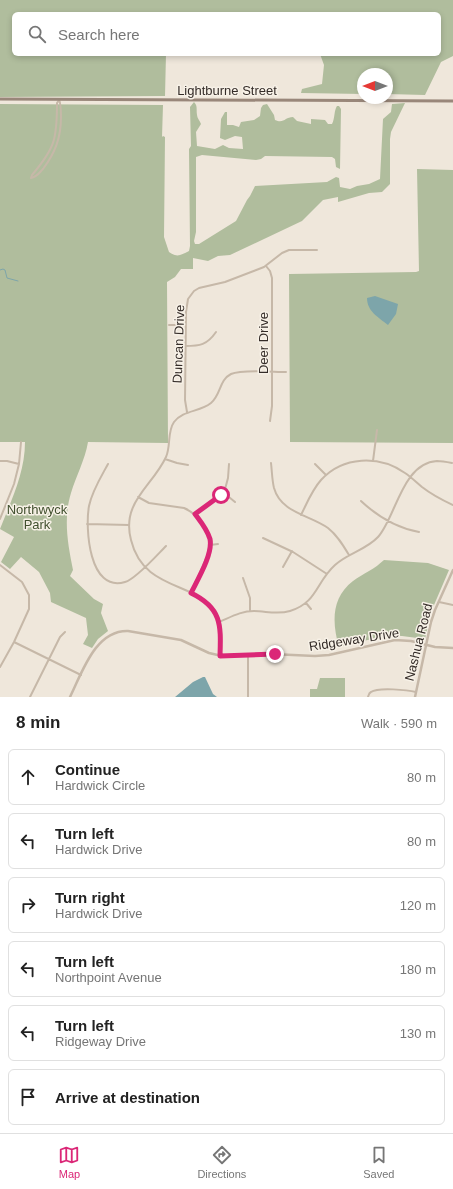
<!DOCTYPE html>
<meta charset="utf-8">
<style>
:root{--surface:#fff;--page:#f6f6f6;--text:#222;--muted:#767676;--line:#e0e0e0;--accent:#db2777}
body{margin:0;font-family:Arial,sans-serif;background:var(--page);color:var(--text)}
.compass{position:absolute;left:357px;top:68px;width:36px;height:36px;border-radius:50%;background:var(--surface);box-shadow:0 2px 6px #0003;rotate:270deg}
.stop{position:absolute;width:12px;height:12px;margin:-9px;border:3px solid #db2777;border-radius:50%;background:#fff}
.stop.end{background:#db2777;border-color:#fff;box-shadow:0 1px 4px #0008}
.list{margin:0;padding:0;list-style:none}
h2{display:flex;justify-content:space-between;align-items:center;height:52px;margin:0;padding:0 16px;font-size:17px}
h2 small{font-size:13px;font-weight:400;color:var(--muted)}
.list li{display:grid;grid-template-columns:26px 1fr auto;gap:12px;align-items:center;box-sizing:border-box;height:56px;margin:0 8px 8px;padding:0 8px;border:1px solid var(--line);border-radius:6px}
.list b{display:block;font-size:15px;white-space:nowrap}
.list p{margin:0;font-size:13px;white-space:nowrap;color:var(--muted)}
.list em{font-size:13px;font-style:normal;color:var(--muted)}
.icon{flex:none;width:22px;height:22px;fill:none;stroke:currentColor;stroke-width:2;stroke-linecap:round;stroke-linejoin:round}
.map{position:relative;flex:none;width:453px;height:697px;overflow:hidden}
.search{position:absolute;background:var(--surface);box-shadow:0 2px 6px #0003;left:12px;right:12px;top:12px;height:44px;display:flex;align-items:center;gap:10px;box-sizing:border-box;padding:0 14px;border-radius:6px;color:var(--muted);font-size:15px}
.sheet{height:436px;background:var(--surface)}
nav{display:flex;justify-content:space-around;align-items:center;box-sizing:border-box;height:56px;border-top:1px solid var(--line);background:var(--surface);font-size:11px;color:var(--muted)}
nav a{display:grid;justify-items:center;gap:2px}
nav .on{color:var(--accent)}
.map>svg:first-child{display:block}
</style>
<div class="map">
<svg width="453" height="697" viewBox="0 0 453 697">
<rect width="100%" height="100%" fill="#efe7db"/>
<path fill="#b0bd9d" d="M 0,0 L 453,0 L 453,56 L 441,62 L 425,95 L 387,94 L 387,74 L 363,74 L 363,94 L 301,93 L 302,89 L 322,84 L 324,65 L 320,54 L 439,54 L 439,14 L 14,14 L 14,54 L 166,54 L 165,96 L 0,97 Z
M 194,102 C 198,106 196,109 197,115 C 197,118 200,121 201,124 L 196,132 L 197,146 L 215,149 L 223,145 L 229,148 L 243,149 L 242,137 L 235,136 L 225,140 L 220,138 L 221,119 L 225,112 L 227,112 L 227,125 L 233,125 L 239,127 L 241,122 L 254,120 L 260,116 L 261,108 L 263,105 L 267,104 L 274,115 L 275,120 C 284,124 285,117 293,117 L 297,121 L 311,124 L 311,119 L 325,120 L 328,124 L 332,124 C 335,118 334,110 337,106 L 339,106 L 341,109 L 340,169 L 336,167 L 335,159 L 332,157 L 265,156 L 261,159 L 256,160 L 202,155 L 196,157 L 196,232 L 194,241 L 195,244 L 199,244 L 236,221 L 247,200 L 250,196 L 255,186 L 327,182 L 336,177 L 339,178 L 340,187 L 350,189 L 357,186 L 369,184 L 380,179 L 383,119 L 391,112 L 392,104 L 405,103 L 391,132 L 390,139 L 390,184 L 382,192 L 369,193 L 338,202 L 338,197 L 323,200 L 302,221 L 230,255 L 218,256 L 208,261 L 193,258 L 193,269 L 181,269 L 175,277 L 167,282 L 168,443 L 88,442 C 85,460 76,476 71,493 C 63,519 68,545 73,570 L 70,576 L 94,599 L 103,604 L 101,613 L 108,631 L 98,639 L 92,648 L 83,644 L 88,635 L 86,618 L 51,602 L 50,593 L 39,572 L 21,557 L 10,569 L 1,562 L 14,537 L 0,529 C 11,501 25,473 25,442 L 0,442 L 0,104 L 163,105 L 162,137 L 163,136 L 165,137 L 164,237 L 169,252 C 177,258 181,255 189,251 L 190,246 L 189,149 L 191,146 L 190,107 Z
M 417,169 L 453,170 L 453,443 L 290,442 L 289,274 L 416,272 L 419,271 Z
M 384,560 L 428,563 L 449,570 L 431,612 L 425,639 L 402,636 L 384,636 L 339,647 C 332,623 331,598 353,581 C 358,577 364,574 369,571 C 375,568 379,564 384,560 Z
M 320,678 L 345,678 L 345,697 L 310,697 L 310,689 L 317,689 Z"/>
<path fill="#7da5aa" d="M 375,296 L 398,304 L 396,314 L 388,325 C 378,317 367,311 367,298 Z
M 203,677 L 205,677 L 213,694 L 217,697 L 175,697 L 193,682 Z"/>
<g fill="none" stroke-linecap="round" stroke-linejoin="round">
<path stroke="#7da5aa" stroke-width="1" d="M 0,270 L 3,269 L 5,270 L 7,278 L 18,281"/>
<path stroke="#c6b8a8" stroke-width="2" d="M 31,178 C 37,177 39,173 43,169 C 55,153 61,138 61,117 C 61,111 61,105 59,99
M 31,178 L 32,175 C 55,148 57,139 57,103 L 59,100
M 266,266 L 270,271 L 272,278 L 272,406 L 270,421
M 169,325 L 185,325
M 185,346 C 200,346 207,345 216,332
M 187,412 L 185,400 L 186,312 L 188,299 L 194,291 L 199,288 L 225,282 L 264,267 L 282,253 L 289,250 L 317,250
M 165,459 L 177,463 L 188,465
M 0,461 L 7,461 L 19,464
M 373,461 L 377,430
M 271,463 C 272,471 272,480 274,488 C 281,513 310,515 328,528 C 337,535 343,545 349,555
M 108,464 C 101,477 92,491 89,506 C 85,528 89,593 125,582 C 136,579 157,555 166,546
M 315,464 L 326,475
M 224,493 L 235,502
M 138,497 L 149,503 L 184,508 C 200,515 213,534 209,552 L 191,593
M 361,501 C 377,516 397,528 419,532
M 195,514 L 224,493 L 228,478 L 229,464
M 301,515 C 307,503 312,490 321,480 C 343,456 379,455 405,473 C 411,477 416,482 422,487 C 431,494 442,500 453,505
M 0,519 L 14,484 L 19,464 L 21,442
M 87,524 L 129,525
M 263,538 L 293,552 L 327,574
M 210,545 L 218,544
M 0,565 L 22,582 L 29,595 L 29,609 L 14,642 L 0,667
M 283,567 L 292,551
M 243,578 L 250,598 L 250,611
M 439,602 L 453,605
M 306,603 L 311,609
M 219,622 C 231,617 241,611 254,611 C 266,611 277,615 290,611 C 317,603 316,582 335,565 C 348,553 366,550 378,537 C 396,517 402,463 437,461 C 442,461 447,462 452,463
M 14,642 L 81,675
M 220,656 C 221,645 222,633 220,623 C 207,578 145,597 131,540 C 121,502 152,487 166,457 C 171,446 167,432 174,422 C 183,410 200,412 211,403 C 221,395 219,380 231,374 C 242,369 273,372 286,372
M 30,697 L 60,637 L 65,632
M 248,697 L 248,655
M 368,697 C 369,694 369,693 371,692 C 378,687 408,690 416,692"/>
<path stroke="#c6b8a8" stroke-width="2.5" d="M 70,697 C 82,673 95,630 128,631 L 181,640 L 209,653 L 222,656 L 271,654 L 315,656 L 329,655 L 395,640 L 411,641 L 435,647 L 453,648
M 415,697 L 431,622 L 435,610 L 453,570"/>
<path stroke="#99877a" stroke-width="3" d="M 0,99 L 453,101"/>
</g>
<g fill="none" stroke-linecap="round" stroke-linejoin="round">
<path stroke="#db2777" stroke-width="5" d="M 221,495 L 195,514 C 201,522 207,529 210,539 C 213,554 198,579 191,593 C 222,608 221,625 220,656 L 275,654"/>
</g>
<g text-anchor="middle" stroke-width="3" stroke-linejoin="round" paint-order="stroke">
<g font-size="13" fill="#342c28" stroke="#f7f1e7">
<text x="227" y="95">Lightburne Street</text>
<text transform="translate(263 343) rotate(-90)" y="5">Deer Drive</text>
<text transform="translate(178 344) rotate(-88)" y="5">Duncan Drive</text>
<text transform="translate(354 639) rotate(-9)" y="5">Ridgeway Drive</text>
<text transform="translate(418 642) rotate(-76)" y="5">Nashua Road</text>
</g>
<g font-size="13" fill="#41502e" stroke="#f7f1e7">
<text x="37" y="514">Northwyck<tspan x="37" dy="15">Park</tspan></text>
</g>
</g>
</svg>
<svg class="compass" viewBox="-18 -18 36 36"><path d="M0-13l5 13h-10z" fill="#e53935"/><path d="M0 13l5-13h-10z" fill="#767676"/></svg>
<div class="stop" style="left:221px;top:495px"></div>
<div class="stop end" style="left:275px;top:654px"></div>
<div class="search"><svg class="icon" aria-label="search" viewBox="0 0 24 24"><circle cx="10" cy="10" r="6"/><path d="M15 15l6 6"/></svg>Search here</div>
</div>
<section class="sheet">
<h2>8 min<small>Walk · 590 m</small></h2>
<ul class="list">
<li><svg class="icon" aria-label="ahead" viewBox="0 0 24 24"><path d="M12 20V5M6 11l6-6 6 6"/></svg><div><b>Continue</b><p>Hardwick Circle</p></div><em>80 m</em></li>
<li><svg class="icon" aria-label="left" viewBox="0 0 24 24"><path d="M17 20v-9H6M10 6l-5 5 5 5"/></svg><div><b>Turn left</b><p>Hardwick Drive</p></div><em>80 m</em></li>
<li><svg class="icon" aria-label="right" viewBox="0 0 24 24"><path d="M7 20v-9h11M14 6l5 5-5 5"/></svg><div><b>Turn right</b><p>Hardwick Drive</p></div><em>120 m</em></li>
<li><svg class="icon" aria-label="left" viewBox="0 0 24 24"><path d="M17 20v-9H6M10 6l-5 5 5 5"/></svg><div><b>Turn left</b><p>Northpoint Avenue</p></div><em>180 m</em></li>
<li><svg class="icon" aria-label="left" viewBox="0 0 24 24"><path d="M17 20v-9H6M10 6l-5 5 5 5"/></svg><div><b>Turn left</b><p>Ridgeway Drive</p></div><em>130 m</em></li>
<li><svg class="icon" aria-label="arrive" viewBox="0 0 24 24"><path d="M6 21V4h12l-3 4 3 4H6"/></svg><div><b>Arrive at destination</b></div></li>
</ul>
</section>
<nav>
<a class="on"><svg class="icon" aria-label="map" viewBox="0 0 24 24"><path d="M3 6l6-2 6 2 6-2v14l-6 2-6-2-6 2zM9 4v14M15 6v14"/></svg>Map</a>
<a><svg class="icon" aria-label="directions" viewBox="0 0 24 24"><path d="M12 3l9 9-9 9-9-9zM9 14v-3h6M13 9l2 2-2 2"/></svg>Directions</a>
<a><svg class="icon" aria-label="saved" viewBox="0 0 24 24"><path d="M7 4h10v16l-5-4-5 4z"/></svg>Saved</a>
</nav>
